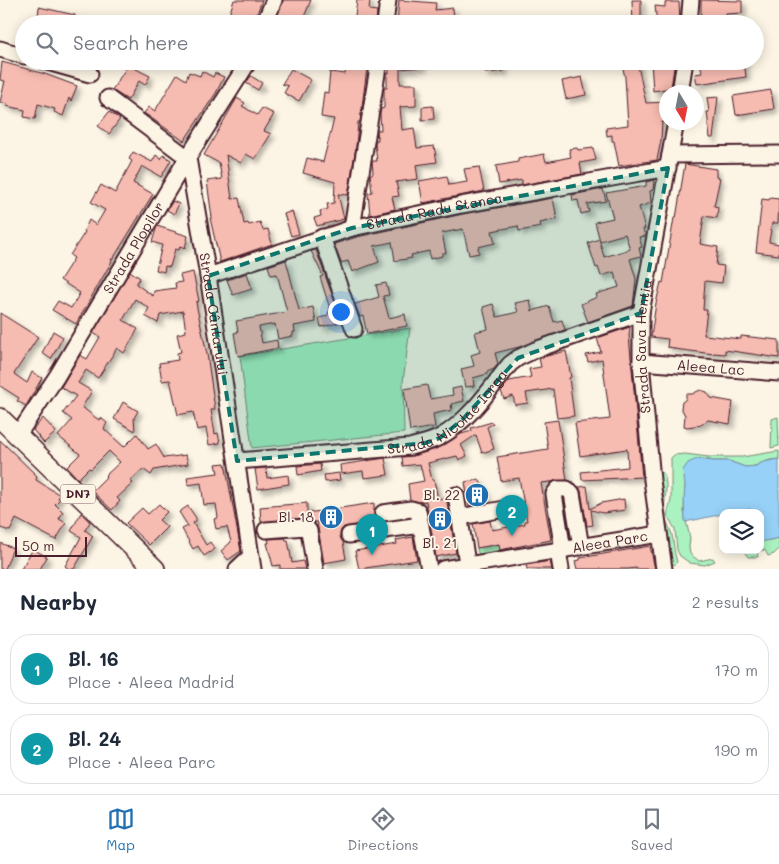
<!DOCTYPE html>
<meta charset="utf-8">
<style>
:root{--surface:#fff;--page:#f2f2f3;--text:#1f2937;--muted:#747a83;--line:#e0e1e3;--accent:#1f6fb2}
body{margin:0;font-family:Mali,sans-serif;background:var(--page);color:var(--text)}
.controls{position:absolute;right:15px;bottom:15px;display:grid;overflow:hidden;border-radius:10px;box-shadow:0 2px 12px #0003}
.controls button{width:45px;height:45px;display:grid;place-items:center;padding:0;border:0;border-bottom:1px solid var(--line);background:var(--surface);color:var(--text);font:25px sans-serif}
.compass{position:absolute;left:659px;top:85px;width:45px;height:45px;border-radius:50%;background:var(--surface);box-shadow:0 2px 12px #0003;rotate:170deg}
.scale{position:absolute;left:15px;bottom:12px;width:72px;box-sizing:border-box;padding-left:5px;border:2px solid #4a1f2b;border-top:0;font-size:14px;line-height:18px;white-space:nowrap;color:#4a1f2b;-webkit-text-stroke:4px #fcf5e5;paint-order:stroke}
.you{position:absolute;left:340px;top:311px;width:18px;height:18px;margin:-12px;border:4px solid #fff;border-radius:50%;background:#1a73e8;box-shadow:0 0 0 8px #1a73e833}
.badge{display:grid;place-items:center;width:32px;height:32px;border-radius:50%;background:var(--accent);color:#fff;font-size:16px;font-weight:700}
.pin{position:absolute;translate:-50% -41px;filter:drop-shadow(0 1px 2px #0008)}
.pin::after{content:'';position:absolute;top:26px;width:18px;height:15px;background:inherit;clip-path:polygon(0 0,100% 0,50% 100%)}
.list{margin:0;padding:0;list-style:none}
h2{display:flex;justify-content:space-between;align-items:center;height:65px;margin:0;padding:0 20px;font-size:21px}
h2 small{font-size:16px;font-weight:400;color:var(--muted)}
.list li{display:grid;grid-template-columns:32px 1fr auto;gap:15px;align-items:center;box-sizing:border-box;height:70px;margin:0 10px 10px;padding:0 10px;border:1px solid var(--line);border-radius:20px}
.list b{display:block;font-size:19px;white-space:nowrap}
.list p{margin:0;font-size:16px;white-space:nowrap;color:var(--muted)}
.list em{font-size:16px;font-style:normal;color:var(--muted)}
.icon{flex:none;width:28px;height:28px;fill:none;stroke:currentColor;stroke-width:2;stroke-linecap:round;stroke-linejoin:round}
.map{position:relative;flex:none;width:779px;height:569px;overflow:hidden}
.search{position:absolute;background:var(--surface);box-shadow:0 2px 12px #0003;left:15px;right:15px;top:15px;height:55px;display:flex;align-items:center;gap:12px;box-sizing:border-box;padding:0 18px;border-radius:28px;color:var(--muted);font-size:19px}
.sheet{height:225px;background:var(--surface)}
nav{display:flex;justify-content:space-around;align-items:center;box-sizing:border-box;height:70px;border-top:1px solid var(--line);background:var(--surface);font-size:14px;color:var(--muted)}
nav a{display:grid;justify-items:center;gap:2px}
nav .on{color:var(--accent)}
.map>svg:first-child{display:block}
</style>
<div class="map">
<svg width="779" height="569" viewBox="0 0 779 569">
<defs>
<filter id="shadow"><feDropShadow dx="4" dy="4" stdDeviation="2.5" flood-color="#0004"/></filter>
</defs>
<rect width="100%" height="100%" fill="#fcf5e5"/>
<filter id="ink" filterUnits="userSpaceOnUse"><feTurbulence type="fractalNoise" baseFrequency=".02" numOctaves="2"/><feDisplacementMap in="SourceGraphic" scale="10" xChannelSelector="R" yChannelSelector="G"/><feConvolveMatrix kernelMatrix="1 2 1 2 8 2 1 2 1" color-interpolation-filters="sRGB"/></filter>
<g filter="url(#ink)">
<path fill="#aaf2bf" stroke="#7a8875" d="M 410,328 L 403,382 L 404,433 L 252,448 L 240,356 Z
M 778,417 L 779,446 L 771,448 L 772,419 Z
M 779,451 L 779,459 L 770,460 L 752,467 L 745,467 L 729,461 L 714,461 L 703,459 L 685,485 L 684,512 L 690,538 L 689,547 L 690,554 L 699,561 L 713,558 L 715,561 L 705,565 L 690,563 L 680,556 L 677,550 L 675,529 L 667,515 L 671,500 L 671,458 L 674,455 L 685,454 L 709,457 L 742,457 Z
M 661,472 L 664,474 C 669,489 663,498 665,513 C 665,521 670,527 672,535 C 674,544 674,553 677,562 L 675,564 L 669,566 L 658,473 Z
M 779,538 L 779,549 L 774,554 L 768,556 L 765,550 L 757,551 L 758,557 L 748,557 L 743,550 L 760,550 L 760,542 Z
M 499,544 L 500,551 L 480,555 L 478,553 L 477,548 Z"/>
<path fill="#97d1f7" stroke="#788aa5" d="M 697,459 L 714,461 L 729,461 L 745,467 L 756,466 L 763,462 L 779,459 L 779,538 L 760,542 L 760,513 L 751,513 L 750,509 L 723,513 L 723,514 L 685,522 L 684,499 L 685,485 L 683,470 L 688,463 Z"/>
<path fill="#f6bbb1" stroke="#4a1f2b" filter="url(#shadow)" d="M 234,0 L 262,0 L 257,14 L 255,13 L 251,24 L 226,24 Z
M 283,0 L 311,0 L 301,24 L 275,24 Z
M 357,0 L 370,0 L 369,10 L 377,11 L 376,24 L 354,24 Z
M 399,0 L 436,3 L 435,10 L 453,8 L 454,18 L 450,18 L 451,22 L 397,23 Z
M 632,0 L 641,0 L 641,23 L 633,24 Z
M 701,0 L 742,1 L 742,13 L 726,14 L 726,24 L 701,24 Z
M 665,2 L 679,2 L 680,22 L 657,24 L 655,6 L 665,7 Z
M 39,7 L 75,15 L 73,24 L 46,24 L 47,19 L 38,17 Z
M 353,61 L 368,61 L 360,122 L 358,122 L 356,147 L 348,195 L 338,194 L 344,219 L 317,226 L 314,218 L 321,216 L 320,211 L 328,209 L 327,204 L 334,203 L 335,182 L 303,173 L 307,158 L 323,162 L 334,119 L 321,117 L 324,92 L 328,93 L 330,72 L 345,74 L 347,62 L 353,63 Z
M 388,61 L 423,61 L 423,67 L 400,69 L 400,84 L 416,84 L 416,106 L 400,107 L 402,130 L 414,128 L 417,148 L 434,146 L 437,162 L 416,165 L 418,179 L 396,182 L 399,196 L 392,197 L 395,209 L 370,215 L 368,193 L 372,192 L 370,175 L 373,173 L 372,161 L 377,161 L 375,144 L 376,140 L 378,140 L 377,130 L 381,130 L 380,114 L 381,109 L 384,108 L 384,88 L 387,88 L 387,73 L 389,73 Z
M 484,61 L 503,61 L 504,71 L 485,73 Z
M 621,61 L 637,61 L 646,103 L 666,102 L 666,110 L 664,109 L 665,122 L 662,122 L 661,140 L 657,160 L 619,166 L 614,141 L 612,141 L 612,135 L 607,136 L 606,128 L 628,125 L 625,77 Z
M 651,61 L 675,61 L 671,88 L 653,91 Z
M 700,61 L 744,61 L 746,77 L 697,84 L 695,74 L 702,73 Z
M 2,62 L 45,74 L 77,86 L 71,101 L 69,98 L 63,116 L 54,112 L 55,109 L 38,104 L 35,119 L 24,117 L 25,110 L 6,106 L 7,104 L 0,102 L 5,81 L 0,80 Z
M 128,65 L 150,76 L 145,85 L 139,81 L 128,100 L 112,90 Z
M 291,69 L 311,80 L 299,101 L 284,93 L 288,86 L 282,84 Z
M 202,71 L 213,77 L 215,73 L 224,77 L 216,93 L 184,141 L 144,113 L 149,107 L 155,111 L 177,74 L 186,80 L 189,72 L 200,76 Z
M 251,76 L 262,83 L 258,90 L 246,83 Z
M 582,77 L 586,95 L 566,99 L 562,81 Z
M 771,90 L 774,109 L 736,115 L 733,96 Z
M 718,97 L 713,138 L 710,138 L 707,112 L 709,112 L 707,98 Z
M 237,98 L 245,103 L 242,106 L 257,115 L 262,108 L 274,114 L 264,131 L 271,134 L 255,159 L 246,154 L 241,163 L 226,155 L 232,199 L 239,198 L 244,224 L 248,223 L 249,225 L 260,222 L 263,230 L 268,229 L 272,244 L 220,262 L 210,218 L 212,218 L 207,181 L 222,179 L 219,163 L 204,155 Z
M 433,106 L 434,119 L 422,120 L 422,107 Z
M 109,112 L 120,119 L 109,134 L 98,126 Z
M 577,148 L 578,150 L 593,148 L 596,160 L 580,163 L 582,174 L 522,185 L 522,180 L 499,184 L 496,166 L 518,162 L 518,159 L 544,154 L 546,162 L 571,157 L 569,149 Z
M 133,152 L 152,162 L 156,155 L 161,159 L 163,155 L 171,160 L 161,177 L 142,166 L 133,183 L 153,194 L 113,259 L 111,259 L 112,261 L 76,324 L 52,310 L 58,301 L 71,308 L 80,293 L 60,280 L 74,258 L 70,255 L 85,232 L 84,231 L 89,220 L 96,225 L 105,210 L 91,202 L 101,185 L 115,193 L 132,161 L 129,159 Z
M 685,164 L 716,169 L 716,177 L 720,178 L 714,206 L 718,207 L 717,218 L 704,216 L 700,244 L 718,247 L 716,265 L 724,266 L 722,283 L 705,281 L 703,310 L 707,310 L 704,335 L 741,339 L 741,336 L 779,340 L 779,358 L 725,350 L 725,354 L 714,353 L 714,354 L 674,349 L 674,348 L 667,347 L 668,339 L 651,337 L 656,303 L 661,282 L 663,283 L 674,218 L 676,218 Z
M 479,167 L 484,191 L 423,203 L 419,181 L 447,176 L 449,185 L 467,182 L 464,169 Z
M 654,180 L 653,190 L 650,191 L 651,203 L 639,207 L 645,229 L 643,229 L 645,236 L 639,237 L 642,247 L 639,248 L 641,256 L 630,259 L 636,279 L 633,306 L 588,322 L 581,304 L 597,297 L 596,294 L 619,287 L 614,272 L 601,276 L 598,267 L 596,268 L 588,243 L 599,239 L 604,257 L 630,249 L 625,234 L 600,241 L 595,222 L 613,218 L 606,193 L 646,186 L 646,182 Z
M 603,189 L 606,201 L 587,204 L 589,212 L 581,214 L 578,200 L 573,201 L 572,195 Z
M 553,198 L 557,219 L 540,223 L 541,227 L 519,231 L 518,226 L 492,231 L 495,243 L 478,247 L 479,253 L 469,255 L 463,229 L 442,233 L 446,253 L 442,253 L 442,256 L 430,259 L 429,251 L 411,255 L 412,258 L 395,261 L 392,242 L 374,246 L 379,262 L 352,272 L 348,261 L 341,263 L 334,244 L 357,237 L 463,214 Z
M 770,198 L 779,199 L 778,223 L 772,223 L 769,242 L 779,244 L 779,255 L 756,252 L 762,199 L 769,200 Z
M 173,201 L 179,204 L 174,214 L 167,210 Z
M 292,211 L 299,234 L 291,236 L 284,214 Z
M 157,226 L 188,236 L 185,248 L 180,246 L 179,250 L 175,249 L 170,267 L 165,266 L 164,272 L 156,270 L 162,245 L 152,242 Z
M 316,250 L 342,322 L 321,327 L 319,318 L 327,316 L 330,309 L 320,277 L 323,276 L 311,251 Z
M 286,260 L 299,310 L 313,307 L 316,322 L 294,326 L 295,332 L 293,332 L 293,336 L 278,339 L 275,324 L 259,327 L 262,343 L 277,340 L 278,348 L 238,356 L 234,333 L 238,332 L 236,321 L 287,312 L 277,274 L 271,275 L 268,266 Z
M 130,271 L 140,278 L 136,284 L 153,296 L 154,291 L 176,288 L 175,283 L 182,282 L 180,275 L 193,272 L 199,301 L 196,302 L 197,308 L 207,354 L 215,409 L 211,410 L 215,434 L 218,433 L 220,443 L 209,445 L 206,428 L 197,430 L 193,412 L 178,415 L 170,380 L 162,381 L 159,363 L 178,360 L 177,353 L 181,352 L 177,334 L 186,332 L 183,311 L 160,315 L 158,323 L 145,316 L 149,308 L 135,299 L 123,320 L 138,329 L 124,353 L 117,348 L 98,378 L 86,370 L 78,383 L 92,391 L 82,407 L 96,418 L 100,420 L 101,418 L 107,423 L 104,429 L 124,447 L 137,434 L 148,449 L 156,444 L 164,458 L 186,455 L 188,464 L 154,470 L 151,475 L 143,469 L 130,481 L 133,483 L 117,498 L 120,501 L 112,510 L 92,491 L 106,477 L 105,476 L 120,462 L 109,451 L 91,469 L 89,468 L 78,479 L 67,467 L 80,454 L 58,436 L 72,420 L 63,413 L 76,396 L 61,387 L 80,355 L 87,359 L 100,337 L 93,333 Z
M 247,273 L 252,289 L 233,295 L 227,280 Z
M 386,283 L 389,295 L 383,296 L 389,318 L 405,314 L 407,326 L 367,334 L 363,316 L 360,317 L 355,304 L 379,297 L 376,285 Z
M 530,300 L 532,311 L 549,306 L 554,322 L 562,320 L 565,330 L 519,347 L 495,353 L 498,364 L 494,369 L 487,372 L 487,374 L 473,378 L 474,386 L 465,387 L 461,369 L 474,366 L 471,355 L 480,352 L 475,332 L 488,329 L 483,307 L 493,304 L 497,317 L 518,312 L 515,303 Z
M 0,313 L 38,337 L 14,374 L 27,383 L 32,372 L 42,378 L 26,406 L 17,401 L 19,398 L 0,386 Z
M 630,327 L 629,336 L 642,477 L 582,480 L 581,472 L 628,467 L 627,449 L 580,456 L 575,423 L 610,419 L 602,359 L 588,362 L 586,355 L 601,352 L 597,338 Z
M 53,331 L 63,337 L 51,359 L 42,353 Z
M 566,351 L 571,377 L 569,378 L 574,416 L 557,418 L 553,389 L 526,393 L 528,403 L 515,405 L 513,396 L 504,399 L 501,391 L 509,381 L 531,377 L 529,369 L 541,367 L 539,358 Z
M 427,385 L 430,399 L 453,395 L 452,389 L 461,387 L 464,401 L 451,404 L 452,410 L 433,414 L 435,427 L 410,431 L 404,389 Z
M 700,390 L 707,392 L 711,398 L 733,402 L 730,424 L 708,420 L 701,425 L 687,427 L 684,426 L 685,415 L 681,408 L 682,402 L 686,399 L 686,394 L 692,394 Z
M 123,402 L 138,411 L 134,418 L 135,431 L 114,419 Z
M 43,418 L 56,432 L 44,443 L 33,430 Z
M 558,420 L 567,480 L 541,483 L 551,540 L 500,550 L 499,544 L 477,548 L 473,524 L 490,521 L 492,530 L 525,524 L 524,521 L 527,521 L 519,478 L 501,481 L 497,457 L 548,449 L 544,422 Z
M 492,422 L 493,424 L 487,427 L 494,449 L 482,453 L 476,435 L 461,445 L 467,456 L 459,460 L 457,456 L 428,463 L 432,480 L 434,480 L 438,499 L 446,497 L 456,553 L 436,557 L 426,501 L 420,502 L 410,500 L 408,484 L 424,481 L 420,464 L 403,466 L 402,457 L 413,456 L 436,449 L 461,434 L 472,431 L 471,428 Z
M 0,440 L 37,476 L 36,480 L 60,495 L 58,498 L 60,499 L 55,504 L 63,512 L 59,519 L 66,523 L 56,540 L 16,519 L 10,531 L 0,528 Z
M 385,458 L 388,475 L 364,478 L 363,471 L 341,474 L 340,465 Z
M 225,463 L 241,551 L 228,560 L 221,551 L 231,542 L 227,527 L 216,529 L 214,519 L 218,518 L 216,504 L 204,505 L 201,483 L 188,485 L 187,477 L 218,473 L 216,464 Z
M 320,464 L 321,471 L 298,475 L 297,466 Z
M 266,468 L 267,478 L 288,475 L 289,484 L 258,489 L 255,469 Z
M 339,473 L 340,480 L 325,482 L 324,475 Z
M 479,479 L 487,496 L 488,502 L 469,506 L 465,482 Z
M 587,486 L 590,509 L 601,503 L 624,499 L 625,510 L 603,513 L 591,510 L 593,525 L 587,526 L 581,491 L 579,487 Z
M 307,503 L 307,513 L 374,503 L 374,515 L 377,522 L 344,527 L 341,530 L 340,536 L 343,542 L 346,559 L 324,563 L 317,522 L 314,522 L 310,519 L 305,518 L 261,522 L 260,507 Z
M 159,504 L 167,512 L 159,520 L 167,527 L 149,545 L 126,523 L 142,508 L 148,514 Z
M 188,506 L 196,518 L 196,521 L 193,523 L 206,545 L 210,542 L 215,549 L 204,556 L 198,546 L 193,549 L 182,529 L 188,526 L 179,512 Z
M 81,513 L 90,522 L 85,530 L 93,536 L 74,569 L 69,569 L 65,566 L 81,537 L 71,531 Z
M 413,537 L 417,560 L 359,569 L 355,551 L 397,544 L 396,540 Z
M 285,538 L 286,540 L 288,540 L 292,563 L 303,561 L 305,569 L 280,569 L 280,565 L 273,566 L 267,543 L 269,543 L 268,539 Z
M 0,543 L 13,548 L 5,569 L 0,569 Z
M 650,546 L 655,569 L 636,569 L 636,568 L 628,569 L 577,569 L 575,561 L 580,560 L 580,558 Z
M 33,549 L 47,557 L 40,569 L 21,569 Z
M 550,561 L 552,569 L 527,569 L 526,565 Z"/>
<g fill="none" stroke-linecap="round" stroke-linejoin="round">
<g stroke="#4a1f2b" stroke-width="19">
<g id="minor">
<path d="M 264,24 L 274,0"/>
<path d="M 385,24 L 388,0"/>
<path d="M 689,24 L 691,0"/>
<path d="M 0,49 L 24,56"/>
<path d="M 44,61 L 90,74"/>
<path d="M 680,92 L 685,61"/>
<path id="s1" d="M 108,98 L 188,158 L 208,276 L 253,569"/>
<path d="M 670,155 L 779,154"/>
<path d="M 352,228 L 379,61"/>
<path d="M 322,237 L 354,329"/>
<path id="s2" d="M 208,276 L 352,228 L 461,205 L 668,168"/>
<path id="s3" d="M 641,362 L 779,373"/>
<path id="s4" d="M 18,435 L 57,376 L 183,165 L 249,61"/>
<path id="s5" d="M 237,461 L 410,447 C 420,444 431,442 440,437 C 469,421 490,389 510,364 L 518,358 L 535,350 L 641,313"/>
<path d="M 456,495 L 468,569"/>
<path d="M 383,513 L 411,509 L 418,511 L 429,569"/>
<path d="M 460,517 L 510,508"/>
<path d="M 266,530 L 306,527 L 309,531 L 315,569"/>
<path d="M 349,535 L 421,525"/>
<path d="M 563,550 L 554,494 L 558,489 L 567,489 L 572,493 L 581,547"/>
<path d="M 558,551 L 561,569"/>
<path d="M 237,569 L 251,556"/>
<path id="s6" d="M 443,569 L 659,534"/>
<path id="s7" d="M 664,569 L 652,480 L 641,362 L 641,313 L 676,122"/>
</g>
</g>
<g stroke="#4a1f2b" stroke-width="22">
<path id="major" d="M 0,418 L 155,569"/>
</g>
<use href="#minor" stroke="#fcf5e5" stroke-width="15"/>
<use href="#major" stroke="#fcf5e5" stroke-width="19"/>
</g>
</g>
<path fill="#0f766e" fill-opacity="0.2" stroke="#0f766e" stroke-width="4" stroke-dasharray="10 6" stroke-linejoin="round" d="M 668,168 L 641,313 L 518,358 L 463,419 L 440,438 L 425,443 L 237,461 L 208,276 L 352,228 Z"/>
<defs>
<g id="building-disc" transform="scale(1.25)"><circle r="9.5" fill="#1f6fb2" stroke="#fcf5e5"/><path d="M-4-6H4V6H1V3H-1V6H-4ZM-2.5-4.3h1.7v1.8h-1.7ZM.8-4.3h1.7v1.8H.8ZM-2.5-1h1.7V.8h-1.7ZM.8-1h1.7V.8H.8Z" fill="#fff"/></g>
</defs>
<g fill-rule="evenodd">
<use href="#building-disc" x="477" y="495"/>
<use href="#building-disc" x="331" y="517"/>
<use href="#building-disc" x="440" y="519"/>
</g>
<g text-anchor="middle" stroke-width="4" stroke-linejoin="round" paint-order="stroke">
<rect fill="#fcf5e5" stroke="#7f5f63" stroke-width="1" x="60.5" y="484.5" width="35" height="19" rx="4"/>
<g font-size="12" font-weight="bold" fill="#4a1f2b">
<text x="78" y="498">DN7</text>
</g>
<g font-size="14" fill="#4a1f2b" stroke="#fcf5e5">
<text dy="5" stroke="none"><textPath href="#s2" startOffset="236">Strada Radu Stanca</textPath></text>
<text dy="5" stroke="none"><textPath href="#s4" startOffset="220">Strada Plopilor</textPath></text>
<text dy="5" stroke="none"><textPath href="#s1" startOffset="258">Strada Cântarului</textPath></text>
<text dy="5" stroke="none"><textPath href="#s7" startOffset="224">Strada Sava Henția</textPath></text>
<text dy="5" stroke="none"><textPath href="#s3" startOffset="70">Aleea Lac</textPath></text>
<text dy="5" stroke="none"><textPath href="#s5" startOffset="224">Strada Nicolae Iorga</textPath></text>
<text dy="5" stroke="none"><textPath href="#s6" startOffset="169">Aleea Parc</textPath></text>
</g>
<g font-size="14" fill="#4a1f2b" stroke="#fcf5e5" text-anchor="end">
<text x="460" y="500">Bl. 22</text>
<text x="314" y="522">Bl. 18</text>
<text x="440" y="548" text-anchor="middle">Bl. 21</text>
</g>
</g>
</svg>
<div class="controls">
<button><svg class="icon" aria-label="layers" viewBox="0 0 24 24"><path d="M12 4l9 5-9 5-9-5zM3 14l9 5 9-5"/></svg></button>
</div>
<svg class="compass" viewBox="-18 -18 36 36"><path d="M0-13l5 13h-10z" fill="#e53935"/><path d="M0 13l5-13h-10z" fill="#747a83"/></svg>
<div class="scale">50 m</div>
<div class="you"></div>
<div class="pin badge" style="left:372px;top:555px;background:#0f9aa8">1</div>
<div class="pin badge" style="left:512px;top:536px;background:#0f9aa8">2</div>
<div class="search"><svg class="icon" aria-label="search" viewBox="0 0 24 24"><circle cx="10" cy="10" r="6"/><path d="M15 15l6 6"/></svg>Search here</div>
</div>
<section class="sheet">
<h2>Nearby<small>2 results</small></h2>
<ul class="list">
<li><span class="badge" style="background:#0f9aa8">1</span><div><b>Bl. 16</b><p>Place · Aleea Madrid</p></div><em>170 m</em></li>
<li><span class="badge" style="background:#0f9aa8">2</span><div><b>Bl. 24</b><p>Place · Aleea Parc</p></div><em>190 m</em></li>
</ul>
</section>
<nav>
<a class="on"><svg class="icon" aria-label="map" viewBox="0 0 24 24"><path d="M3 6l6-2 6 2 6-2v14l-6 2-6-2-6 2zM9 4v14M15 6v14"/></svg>Map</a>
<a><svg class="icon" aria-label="directions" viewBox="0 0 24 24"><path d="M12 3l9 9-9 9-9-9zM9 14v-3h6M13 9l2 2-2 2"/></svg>Directions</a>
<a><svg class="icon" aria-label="saved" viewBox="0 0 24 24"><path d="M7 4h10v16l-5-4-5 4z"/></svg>Saved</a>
</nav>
